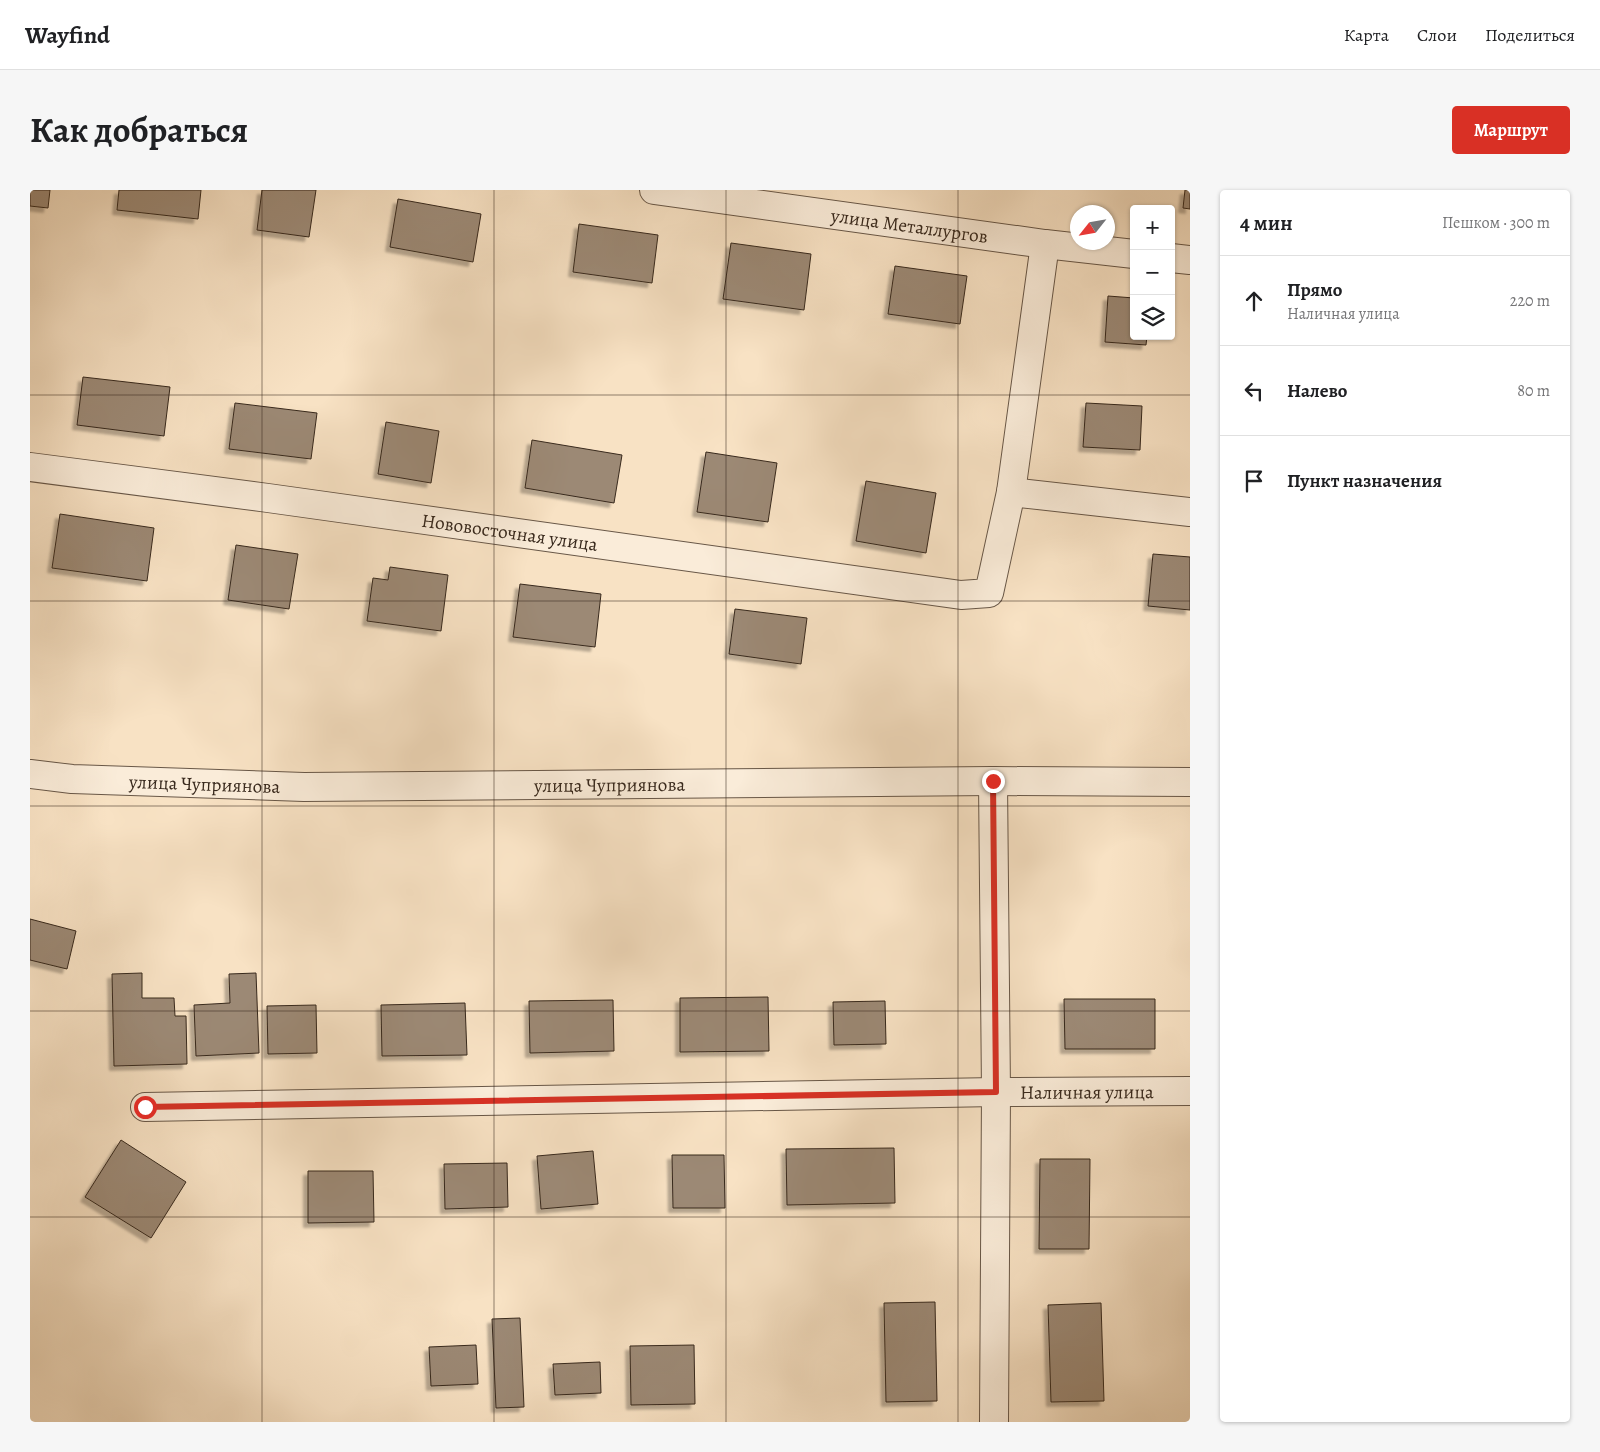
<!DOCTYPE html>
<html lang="ru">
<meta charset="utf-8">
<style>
:root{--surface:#fff;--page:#f6f6f6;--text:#202124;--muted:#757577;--line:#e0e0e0;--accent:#d93025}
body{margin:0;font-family:Alegreya,serif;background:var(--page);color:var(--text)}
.controls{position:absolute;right:15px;top:15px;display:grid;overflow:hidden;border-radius:5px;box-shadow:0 1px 4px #0004}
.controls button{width:45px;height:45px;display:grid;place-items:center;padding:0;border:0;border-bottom:1px solid var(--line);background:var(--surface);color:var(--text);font:25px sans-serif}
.compass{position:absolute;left:1040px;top:15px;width:45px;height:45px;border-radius:50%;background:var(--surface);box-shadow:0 1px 4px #0004;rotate:239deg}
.stop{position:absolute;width:15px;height:15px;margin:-11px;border:4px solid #d93025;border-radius:50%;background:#fff}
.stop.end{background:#d93025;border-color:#fff;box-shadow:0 1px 5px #0008}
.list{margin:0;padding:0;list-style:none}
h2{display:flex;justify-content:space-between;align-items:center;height:65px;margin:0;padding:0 20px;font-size:21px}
h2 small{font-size:16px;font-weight:400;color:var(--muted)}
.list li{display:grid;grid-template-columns:32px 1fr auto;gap:15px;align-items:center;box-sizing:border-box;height:90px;padding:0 20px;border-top:1px solid var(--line)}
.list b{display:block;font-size:19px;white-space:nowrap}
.list p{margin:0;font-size:16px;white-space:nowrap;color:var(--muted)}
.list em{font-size:16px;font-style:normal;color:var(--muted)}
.icon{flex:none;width:28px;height:28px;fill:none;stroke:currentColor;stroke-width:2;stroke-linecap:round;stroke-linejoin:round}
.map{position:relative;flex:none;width:1160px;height:1232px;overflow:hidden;border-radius:5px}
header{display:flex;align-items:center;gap:30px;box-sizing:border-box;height:70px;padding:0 25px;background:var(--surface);border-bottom:1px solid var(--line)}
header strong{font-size:24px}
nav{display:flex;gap:28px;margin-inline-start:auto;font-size:18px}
.intro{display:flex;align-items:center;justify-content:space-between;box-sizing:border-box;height:120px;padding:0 30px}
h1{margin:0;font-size:35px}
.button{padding:12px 22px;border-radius:5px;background:var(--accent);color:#fff;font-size:18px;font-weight:700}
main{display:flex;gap:30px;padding:0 30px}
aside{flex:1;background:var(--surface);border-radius:5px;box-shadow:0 1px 4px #0004}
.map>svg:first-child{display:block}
</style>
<header>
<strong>Wayfind</strong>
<nav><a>Карта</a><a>Слои</a><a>Поделиться</a></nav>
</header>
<div class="intro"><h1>Как добраться</h1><a class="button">Маршрут</a></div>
<main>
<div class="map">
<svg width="1160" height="1232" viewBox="0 0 1160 1232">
<defs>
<filter id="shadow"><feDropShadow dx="-4.5" dy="4.5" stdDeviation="1" flood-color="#0004"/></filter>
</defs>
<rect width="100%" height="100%" fill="#f8e2c4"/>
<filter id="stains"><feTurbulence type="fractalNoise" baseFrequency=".004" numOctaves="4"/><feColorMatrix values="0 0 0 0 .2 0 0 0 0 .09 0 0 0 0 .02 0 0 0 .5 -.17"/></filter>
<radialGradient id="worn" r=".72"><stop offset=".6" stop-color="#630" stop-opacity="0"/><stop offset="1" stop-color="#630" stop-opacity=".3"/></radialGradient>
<path fill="#9c8974" stroke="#38291d" filter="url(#shadow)" d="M 0,0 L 20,0 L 18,18 L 0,16 Z
M 89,0 L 171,0 L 168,29 L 87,20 Z
M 232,0 L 286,0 L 279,47 L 227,40 Z
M 1155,0 L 1160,0 L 1160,19 L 1153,18 Z
M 368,9 L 451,24 L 443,72 L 360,57 Z
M 549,34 L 628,45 L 622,93 L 543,82 Z
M 701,53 L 781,64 L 774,120 L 693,109 Z
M 865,76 L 937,86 L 930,134 L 858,124 Z
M 1078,106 L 1104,108 L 1104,146 L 1117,146 L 1116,155 L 1075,152 Z
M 53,187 L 140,197 L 134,246 L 47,235 Z
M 205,213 L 287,223 L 281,269 L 199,259 Z
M 1056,213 L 1112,216 L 1110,260 L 1053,257 Z
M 356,232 L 409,241 L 401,293 L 348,284 Z
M 502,250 L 592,265 L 584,313 L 495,298 Z
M 676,262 L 747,273 L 738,332 L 667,322 Z
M 836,291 L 906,303 L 896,363 L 826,351 Z
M 30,324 L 124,338 L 117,391 L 22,378 Z
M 206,355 L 268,364 L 259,419 L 198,410 Z
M 1123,364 L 1160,367 L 1160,420 L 1118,416 Z
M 360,377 L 418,385 L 411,441 L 337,431 L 343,388 L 358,390 Z
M 490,394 L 571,404 L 565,457 L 483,447 Z
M 705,419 L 777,428 L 771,474 L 699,464 Z
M 0,729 L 46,741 L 37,779 L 0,770 Z
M 112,783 L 112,808 L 144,808 L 145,826 L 156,826 L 157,874 L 84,876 L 82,784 Z
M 226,783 L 229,863 L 166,866 L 164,815 L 200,813 L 199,784 Z
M 738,807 L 739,861 L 650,862 L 650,808 Z
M 1034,809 L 1125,809 L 1125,859 L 1035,859 Z
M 583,810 L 584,861 L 500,863 L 499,811 Z
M 855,811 L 856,854 L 804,855 L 803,812 Z
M 435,813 L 437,865 L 352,866 L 351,815 Z
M 286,815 L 287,863 L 238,864 L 237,816 Z
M 91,950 L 156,992 L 121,1048 L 55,1007 Z
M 864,958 L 865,1013 L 757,1015 L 756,959 Z
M 563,961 L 568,1014 L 511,1019 L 507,966 Z
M 642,965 L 694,965 L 695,1018 L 643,1018 Z
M 1010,969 L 1060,969 L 1059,1059 L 1009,1059 Z
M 477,973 L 478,1017 L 415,1019 L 414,974 Z
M 278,981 L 343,981 L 344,1032 L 278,1033 Z
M 905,1112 L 907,1211 L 856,1212 L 854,1113 Z
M 1071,1113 L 1074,1211 L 1021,1212 L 1018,1115 Z
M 490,1128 L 494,1217 L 466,1218 L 462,1129 Z
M 446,1155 L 448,1194 L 401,1196 L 399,1157 Z
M 664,1155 L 665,1214 L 601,1215 L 600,1156 Z
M 570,1172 L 571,1203 L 525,1205 L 523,1174 Z"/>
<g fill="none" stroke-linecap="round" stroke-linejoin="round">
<g stroke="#685747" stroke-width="30">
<g id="minor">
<path id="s1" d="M 624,0 L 1015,54 L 1104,64"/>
<path d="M 1141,68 L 1160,70"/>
<path id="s2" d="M 0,277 L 238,308 L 931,405 L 959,403 L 981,302 L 1015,54"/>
<path d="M 981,302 L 1160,322"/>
<path id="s3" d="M 0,584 L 42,589 L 274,597 L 963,591 L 1160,592"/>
<path d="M 963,591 L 966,902 L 964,1232"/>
<path id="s4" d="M 115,917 L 966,902 L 1160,901"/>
</g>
</g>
<use href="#minor" stroke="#faecd9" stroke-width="28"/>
</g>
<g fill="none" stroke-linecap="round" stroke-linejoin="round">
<path stroke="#d93025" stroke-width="6" d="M 115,917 L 966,902 L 963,591"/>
</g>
<path fill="none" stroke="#38291d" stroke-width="1" stroke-opacity="0.55" d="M 232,0 L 232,1232M 464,0 L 464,1232M 696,0 L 696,1232M 928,0 L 928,1232M 0,205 L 1160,205M 0,411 L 1160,411M 0,616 L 1160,616M 0,821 L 1160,821M 0,1027 L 1160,1027"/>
<g text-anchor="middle" stroke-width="4" stroke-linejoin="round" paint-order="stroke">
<g font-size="19" fill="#38291d" stroke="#faecd9">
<text dy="7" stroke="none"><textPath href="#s1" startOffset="258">улица Металлургов</textPath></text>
<text dy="7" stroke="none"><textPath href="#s2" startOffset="484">Нововосточная улица</textPath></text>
<text dy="7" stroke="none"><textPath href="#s3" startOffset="175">улица Чуприянова</textPath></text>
<text dy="7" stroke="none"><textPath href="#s3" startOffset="580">улица Чуприянова</textPath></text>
<text dy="7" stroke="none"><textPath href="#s4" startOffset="942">Наличная улица</textPath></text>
</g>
</g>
<rect width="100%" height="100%" filter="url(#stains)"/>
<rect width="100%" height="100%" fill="url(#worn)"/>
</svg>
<div class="controls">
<button>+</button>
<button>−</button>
<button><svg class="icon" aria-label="layers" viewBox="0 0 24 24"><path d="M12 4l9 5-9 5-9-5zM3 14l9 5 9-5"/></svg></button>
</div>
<svg class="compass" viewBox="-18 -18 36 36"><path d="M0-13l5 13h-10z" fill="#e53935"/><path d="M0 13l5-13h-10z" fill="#757577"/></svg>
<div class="stop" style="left:115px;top:917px"></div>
<div class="stop end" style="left:963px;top:591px"></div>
</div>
<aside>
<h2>4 мин<small>Пешком · 300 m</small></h2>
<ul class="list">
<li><svg class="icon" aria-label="ahead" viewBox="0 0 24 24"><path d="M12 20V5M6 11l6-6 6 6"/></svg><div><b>Прямо</b><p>Наличная улица</p></div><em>220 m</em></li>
<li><svg class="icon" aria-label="left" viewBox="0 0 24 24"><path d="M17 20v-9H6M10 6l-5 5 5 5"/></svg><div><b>Налево</b></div><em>80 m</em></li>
<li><svg class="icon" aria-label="arrive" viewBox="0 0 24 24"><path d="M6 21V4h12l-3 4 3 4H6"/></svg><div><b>Пункт назначения</b></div></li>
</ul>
</aside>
</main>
